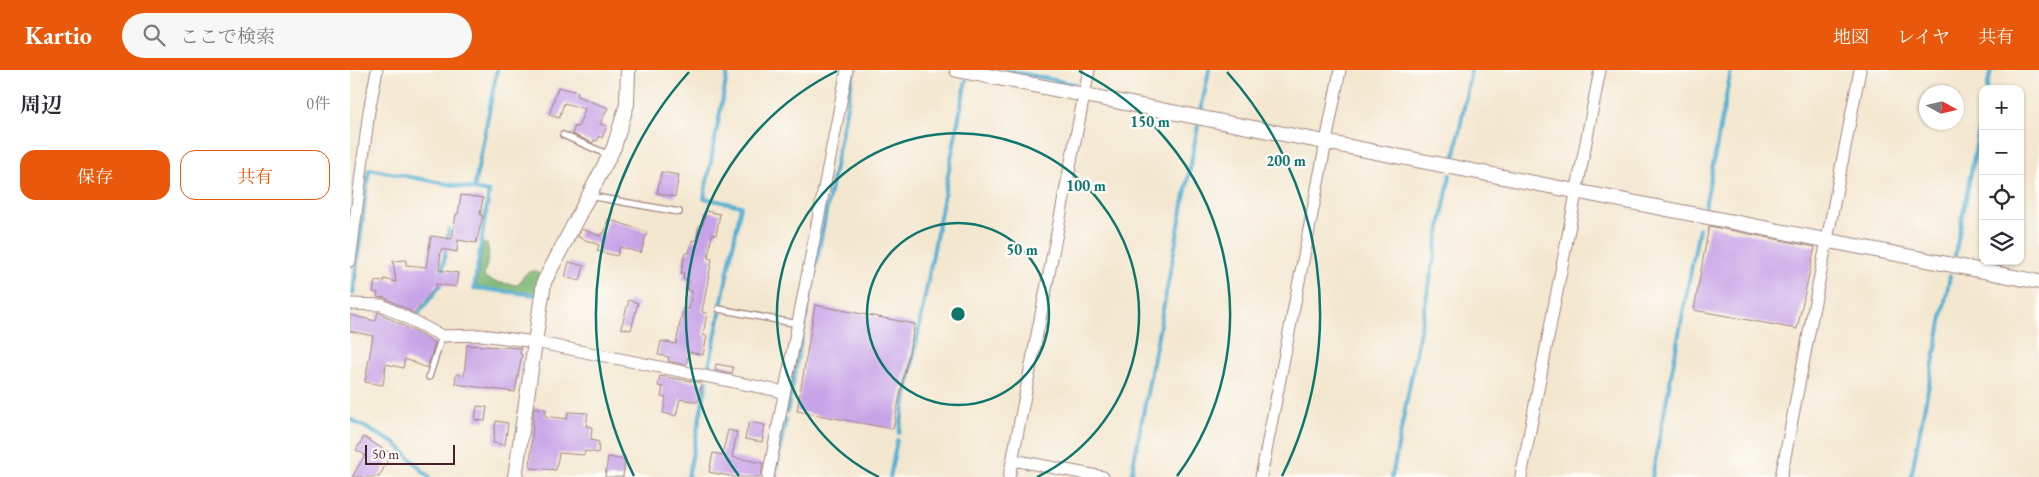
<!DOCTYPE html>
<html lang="ja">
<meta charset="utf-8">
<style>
:root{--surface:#fff;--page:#f7f7f7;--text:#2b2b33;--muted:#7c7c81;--line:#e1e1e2;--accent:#ea580c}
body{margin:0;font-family:"EB Garamond","Noto Serif JP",serif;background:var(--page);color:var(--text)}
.controls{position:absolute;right:15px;top:15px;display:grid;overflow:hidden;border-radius:10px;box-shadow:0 1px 4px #0004}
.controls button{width:45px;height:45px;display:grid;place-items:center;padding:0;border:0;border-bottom:1px solid var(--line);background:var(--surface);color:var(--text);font:25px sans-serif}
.compass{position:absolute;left:1569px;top:15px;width:45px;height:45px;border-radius:50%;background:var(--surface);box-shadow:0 1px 4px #0004;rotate:98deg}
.scale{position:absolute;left:15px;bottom:12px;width:90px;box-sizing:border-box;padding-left:5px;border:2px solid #4a1f2b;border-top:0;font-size:14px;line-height:18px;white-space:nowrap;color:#4a1f2b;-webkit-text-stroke:4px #fdfcf7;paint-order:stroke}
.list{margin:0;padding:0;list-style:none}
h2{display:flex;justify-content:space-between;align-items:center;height:65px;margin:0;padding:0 20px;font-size:21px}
h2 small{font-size:16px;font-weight:400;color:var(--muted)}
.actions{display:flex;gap:10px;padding:15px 20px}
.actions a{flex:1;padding:11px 0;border:1px solid var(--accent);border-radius:15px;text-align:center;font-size:18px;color:var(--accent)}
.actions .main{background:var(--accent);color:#fff}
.icon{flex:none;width:28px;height:28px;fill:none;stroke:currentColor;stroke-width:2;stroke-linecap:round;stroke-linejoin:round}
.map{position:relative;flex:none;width:1689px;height:407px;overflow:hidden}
header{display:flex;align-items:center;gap:30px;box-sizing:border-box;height:70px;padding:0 25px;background:var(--accent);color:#fff}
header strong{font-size:24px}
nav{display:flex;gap:28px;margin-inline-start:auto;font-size:18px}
.search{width:350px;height:45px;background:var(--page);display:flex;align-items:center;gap:12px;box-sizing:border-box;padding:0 18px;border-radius:28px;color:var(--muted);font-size:19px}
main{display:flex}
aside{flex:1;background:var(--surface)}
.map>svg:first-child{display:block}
</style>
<header>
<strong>Kartio</strong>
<div class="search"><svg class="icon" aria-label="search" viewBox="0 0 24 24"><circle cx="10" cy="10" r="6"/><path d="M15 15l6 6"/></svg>ここで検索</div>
<nav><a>地図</a><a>レイヤ</a><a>共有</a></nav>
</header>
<main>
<aside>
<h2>周辺<small>0件</small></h2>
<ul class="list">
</ul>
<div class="actions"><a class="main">保存</a><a>共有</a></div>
</aside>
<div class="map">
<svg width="1689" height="407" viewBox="0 0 1689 407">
<rect width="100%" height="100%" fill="#fdfcf7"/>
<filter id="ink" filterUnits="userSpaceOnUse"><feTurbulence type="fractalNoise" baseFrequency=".02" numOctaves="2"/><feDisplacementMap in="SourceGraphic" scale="10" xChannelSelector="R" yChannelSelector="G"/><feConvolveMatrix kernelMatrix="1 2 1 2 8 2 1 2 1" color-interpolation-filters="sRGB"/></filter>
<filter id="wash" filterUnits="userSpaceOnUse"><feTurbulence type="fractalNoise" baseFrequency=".0096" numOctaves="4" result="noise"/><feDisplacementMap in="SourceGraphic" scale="20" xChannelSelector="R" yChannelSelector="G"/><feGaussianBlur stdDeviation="1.12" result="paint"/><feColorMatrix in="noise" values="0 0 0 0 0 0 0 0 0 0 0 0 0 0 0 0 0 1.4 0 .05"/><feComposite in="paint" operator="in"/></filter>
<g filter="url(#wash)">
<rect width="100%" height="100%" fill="#f4e7d0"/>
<path fill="#7fb877" stroke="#646c51" d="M 133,174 L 137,174 C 141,186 136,194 134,206 C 143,214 156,213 168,215 C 173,207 176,200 186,201 L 189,203 L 186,224 L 126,217 Z"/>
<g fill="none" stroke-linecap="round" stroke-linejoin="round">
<path stroke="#56b0d3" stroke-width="4" d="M 656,0 L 724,14
M 1637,19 L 1641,0
M 851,40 L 859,0
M 1104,89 L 1121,0
M 124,119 L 147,0
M 1355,137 L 1381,0
M 1605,185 L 1633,40
M 92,203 L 99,159
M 3,224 L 19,99 L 139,122 L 124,218 L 185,225
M 371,236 L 391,136 L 354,128 L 378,0
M 64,249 L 90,216 L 91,210
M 358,302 L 370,243
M 437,342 L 504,0
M 0,349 L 46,374 L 79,407
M 549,363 L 616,10
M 338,407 L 357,311
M 424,407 L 436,349
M 540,407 L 547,370
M 781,407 L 848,56
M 1042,407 L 1100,105
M 1302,407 L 1349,158
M 1561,407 L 1600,206"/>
</g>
<g id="blocks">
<path fill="#c7a3e7" d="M 208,17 L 228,22 L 227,26 L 258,38 L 250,54 L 257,56 L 252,68 L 249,66 L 247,71 L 244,70 L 243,73 L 222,64 L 225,56 L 228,57 L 235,39 L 214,33 L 209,48 L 199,45 Z
M 311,102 L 329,105 L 325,127 L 307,123 Z
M 111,125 L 133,128 L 130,145 L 133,146 L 126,173 L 108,170 L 107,182 L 91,179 L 89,200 L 108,203 L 106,217 L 86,214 L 85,219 L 64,243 L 35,228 L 27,227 L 28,223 L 23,222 L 25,211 L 34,212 L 34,209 L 46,212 L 43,191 L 56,190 L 56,195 L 76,197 L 81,166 L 102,169 L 106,144 L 108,144 Z
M 356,141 L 370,144 L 366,165 L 362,164 L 358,188 L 362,189 L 352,242 L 357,243 L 353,265 L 357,266 L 353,285 L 339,282 L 336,295 L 318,291 L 319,287 L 308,285 L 311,271 L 326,274 L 333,238 L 339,239 L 342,221 L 337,220 L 339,211 L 333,209 L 334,203 L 331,203 L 335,183 L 339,183 L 342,170 L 346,171 L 349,155 L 353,155 Z
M 258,149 L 297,162 L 291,183 L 270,177 L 267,186 L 247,181 L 249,175 L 228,167 L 231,159 L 251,166 L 251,163 L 254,164 Z
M 1359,156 L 1465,177 L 1447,259 L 1344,240 Z
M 219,192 L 234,196 L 230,211 L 215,207 Z
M 279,230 L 288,233 L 281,260 L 271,258 Z
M 465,235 L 565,254 L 543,359 L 447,341 Z
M 28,242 L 85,273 L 77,298 L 55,289 L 53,298 L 36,294 L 33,315 L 15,312 L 23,266 L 0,261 L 0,245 L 26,251 Z
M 117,275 L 171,278 L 170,284 L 172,284 L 165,322 L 105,314 L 106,304 L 114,306 Z
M 366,294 L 383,297 L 382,304 L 365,300 Z
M 310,306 L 352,313 L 348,332 L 330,329 L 326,346 L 313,343 L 316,328 L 311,327 L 313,317 L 308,316 Z
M 127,336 L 137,337 L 135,351 L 125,350 Z
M 184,337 L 196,339 L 195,346 L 217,349 L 218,342 L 238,343 L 236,356 L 242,357 L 241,370 L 249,372 L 248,383 L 235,381 L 234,385 L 209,383 L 206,400 L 180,398 Z
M 146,351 L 158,353 L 155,375 L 143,373 Z
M 399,352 L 415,355 L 412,372 L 395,369 Z
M 378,360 L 387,362 L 382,387 L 413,393 L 411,407 L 384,407 L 359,402 L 363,383 L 372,385 Z
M 14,367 L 41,384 L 29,407 L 2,407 L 15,385 L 6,380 Z
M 258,387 L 275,390 L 273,407 L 255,407 Z"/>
</g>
</g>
<g filter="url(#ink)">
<use href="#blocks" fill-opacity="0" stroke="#9f837e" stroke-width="1"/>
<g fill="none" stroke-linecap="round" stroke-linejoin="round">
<g stroke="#9f837e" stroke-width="8">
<path id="service" d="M 213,65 L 259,85
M 240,126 L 329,142
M 369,239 L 448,254
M 79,307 L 92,266"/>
</g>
<g stroke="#9f837e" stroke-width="13">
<path id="minor" d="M 0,191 L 19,41 L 27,0
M 0,234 L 32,235 L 92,266 L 131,265 L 185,272 L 434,322
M 663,390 L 753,407
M 418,407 L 497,0
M 659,407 L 739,0
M 911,407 L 990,0
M 1171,407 L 1250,0
M 1431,407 L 1510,0"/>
</g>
<g stroke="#9f837e" stroke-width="16">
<path id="tertiary" d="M 607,0 L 1689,212
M 165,407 L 194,212 L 264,77 L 277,34 L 278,0"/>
</g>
<use href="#service" stroke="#fff" stroke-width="5.5"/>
<use href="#minor" stroke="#fff" stroke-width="11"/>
<use href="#tertiary" stroke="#fff" stroke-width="14"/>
</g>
</g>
<g fill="none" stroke="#0f766e" stroke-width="2.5">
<circle cx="608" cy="244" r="91"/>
<path d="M529 407A181 181 0 1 1 687 407"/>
<path d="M389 406A272 272 0 0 1 487 1M729 1A272 272 0 0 1 827 406"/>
<path d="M284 406A362 362 0 0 1 339 2M877 2A362 362 0 0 1 932 406"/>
</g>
<circle cx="608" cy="244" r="8" fill="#0f766e" stroke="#fdfcf7" stroke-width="2.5"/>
<g font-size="15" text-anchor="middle" font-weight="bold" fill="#0f766e" stroke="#fdfcf7" stroke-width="5" stroke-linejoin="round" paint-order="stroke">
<text x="800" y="57">150 m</text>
<text x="936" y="96">200 m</text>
<text x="736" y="121">100 m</text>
<text x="672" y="185">50 m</text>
</g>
</svg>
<div class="controls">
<button>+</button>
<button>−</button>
<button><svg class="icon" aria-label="locate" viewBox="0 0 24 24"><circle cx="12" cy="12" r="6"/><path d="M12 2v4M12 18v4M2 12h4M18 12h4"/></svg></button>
<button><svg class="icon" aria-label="layers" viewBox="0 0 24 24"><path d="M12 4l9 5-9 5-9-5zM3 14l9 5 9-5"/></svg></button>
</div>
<svg class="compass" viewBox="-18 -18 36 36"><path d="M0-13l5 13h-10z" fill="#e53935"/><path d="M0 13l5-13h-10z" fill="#7c7c81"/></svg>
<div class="scale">50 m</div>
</div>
</main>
